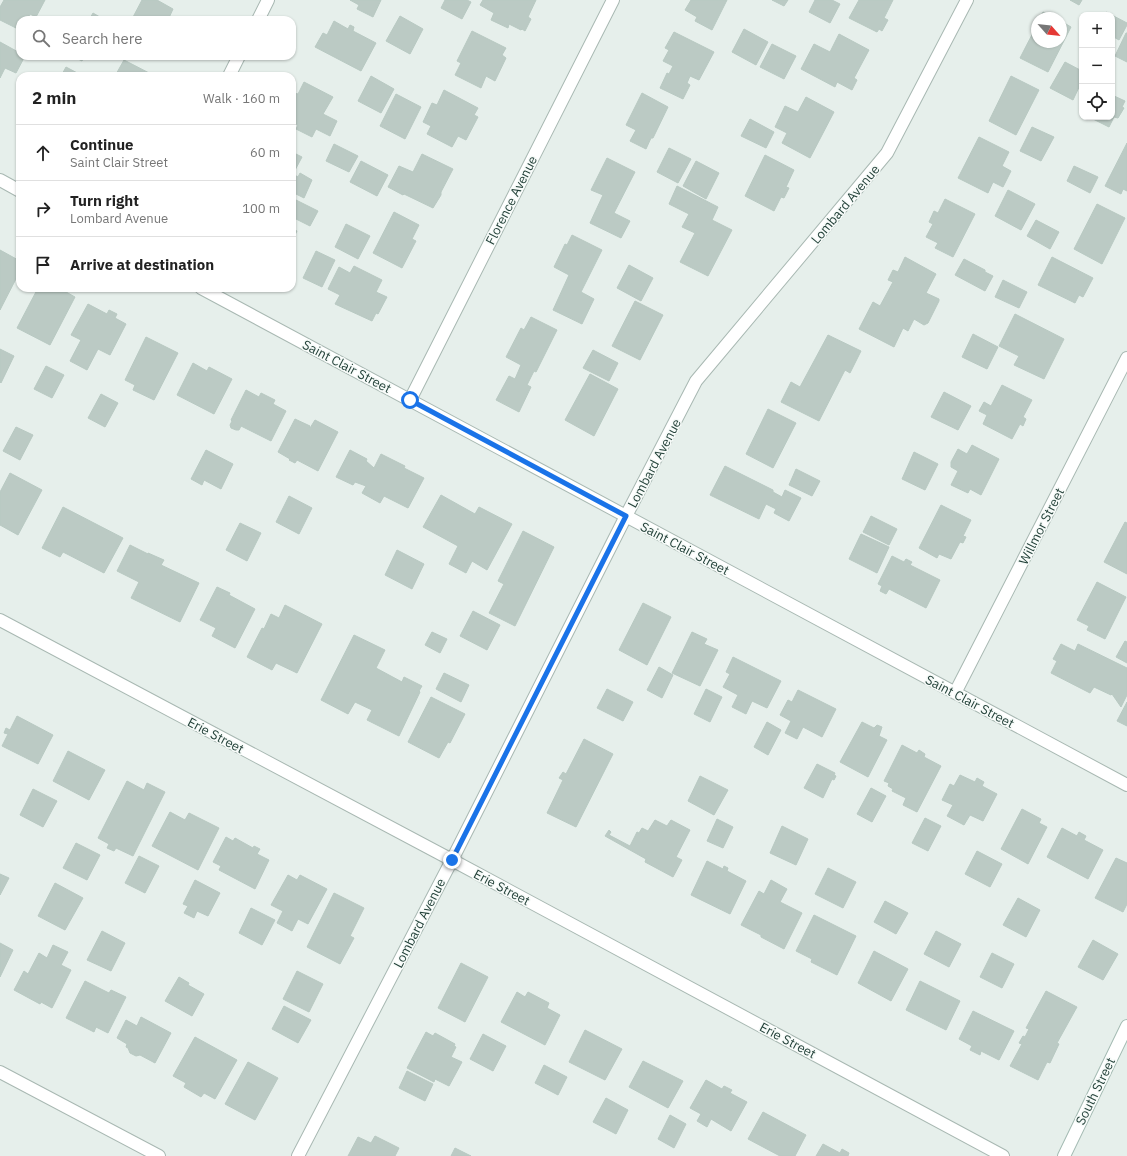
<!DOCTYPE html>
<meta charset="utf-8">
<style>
:root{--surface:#fff;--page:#f2f2f2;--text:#222;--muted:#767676;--line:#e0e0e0}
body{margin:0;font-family:"IBM Plex Sans",sans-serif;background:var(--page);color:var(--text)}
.controls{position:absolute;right:12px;top:12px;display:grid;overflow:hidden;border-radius:8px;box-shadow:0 1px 3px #0004}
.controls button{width:36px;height:36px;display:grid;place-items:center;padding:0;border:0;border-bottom:1px solid var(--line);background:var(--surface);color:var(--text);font:20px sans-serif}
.compass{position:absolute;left:1031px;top:12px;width:36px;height:36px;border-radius:50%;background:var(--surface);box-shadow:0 1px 3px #0004;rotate:117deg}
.stop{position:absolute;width:12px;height:12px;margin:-9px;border:3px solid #1a73e8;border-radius:50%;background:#fff}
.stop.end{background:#1a73e8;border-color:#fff;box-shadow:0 1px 4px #0008}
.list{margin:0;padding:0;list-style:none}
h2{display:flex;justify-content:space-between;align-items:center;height:52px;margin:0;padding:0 16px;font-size:17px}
h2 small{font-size:13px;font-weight:400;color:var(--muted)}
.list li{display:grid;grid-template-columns:26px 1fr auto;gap:12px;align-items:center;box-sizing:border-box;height:56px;padding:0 16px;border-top:1px solid var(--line)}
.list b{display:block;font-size:15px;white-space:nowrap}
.list p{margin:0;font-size:13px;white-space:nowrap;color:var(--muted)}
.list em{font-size:13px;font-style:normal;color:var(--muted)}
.icon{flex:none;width:22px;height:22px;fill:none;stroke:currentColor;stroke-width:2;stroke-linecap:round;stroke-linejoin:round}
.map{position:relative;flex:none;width:1127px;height:1156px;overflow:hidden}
.search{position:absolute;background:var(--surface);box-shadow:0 1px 3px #0004;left:16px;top:16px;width:280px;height:44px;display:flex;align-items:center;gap:10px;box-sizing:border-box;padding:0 14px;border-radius:12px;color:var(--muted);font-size:15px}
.panel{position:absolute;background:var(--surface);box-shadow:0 1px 3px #0004;left:16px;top:72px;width:280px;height:220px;border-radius:12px}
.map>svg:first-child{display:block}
</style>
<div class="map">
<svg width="1127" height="1156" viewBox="0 0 1127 1156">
<rect width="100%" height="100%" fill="#e6efeb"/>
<path fill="#bbcac4" stroke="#b8c9c2" d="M 4,0 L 45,0 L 36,17 L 30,14 L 27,20 L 20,20 L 20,30 L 0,20 L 0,7 Z
M 142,0 L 157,0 L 173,9 L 168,20 L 128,20 L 129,17 L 132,19 Z
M 350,0 L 381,0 L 373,17 L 357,9 L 359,5 Z
M 445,0 L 467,0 L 471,2 L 462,19 L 441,8 Z
M 483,0 L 536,0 L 528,17 L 531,19 L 525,31 L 522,29 L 521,30 L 509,24 L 508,28 L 491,20 L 494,13 L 480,5 Z
M 691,0 L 727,0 L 712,30 L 695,21 L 697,17 L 685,10 Z
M 772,0 L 788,0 L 784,6 Z
M 815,0 L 832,0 L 840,4 L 830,23 L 809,12 Z
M 859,0 L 893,0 L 884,18 L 888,20 L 882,31 L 879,29 L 877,32 L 849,18 Z
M 1070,0 L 1082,0 L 1079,5 Z
M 1043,12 L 1055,18 L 1040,18 Z
M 1106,12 L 1127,23 L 1127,25 L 1119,40 L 1112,36 L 1112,15 L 1104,15 Z
M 93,13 L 105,20 L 89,20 Z
M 400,16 L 423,29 L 410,54 L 386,41 Z
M 334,21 L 348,29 L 350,25 L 354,27 L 353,31 L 376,43 L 361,71 L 315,47 L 323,33 L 327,35 Z
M 1061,21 L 1071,27 L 1048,72 L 1020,58 L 1037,25 L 1037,42 L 1061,42 Z
M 744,29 L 768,42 L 756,65 L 732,52 Z
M 472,31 L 506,48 L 502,55 L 506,58 L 495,81 L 486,76 L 481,88 L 455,75 L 461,63 L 457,61 Z
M 674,32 L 714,52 L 699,80 L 690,76 L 687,83 L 690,85 L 683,99 L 660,88 L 667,73 L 669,74 L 673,66 L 663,61 L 669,50 L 665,48 Z
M 1126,33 L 1127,33 L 1127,62 L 1115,56 Z
M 839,34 L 869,50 L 854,78 L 857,80 L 852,90 L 837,82 L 835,87 L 801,69 L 814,44 L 830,52 Z
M 0,42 L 20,53 L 20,56 L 25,56 L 16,73 L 5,68 L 0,78 Z
M 772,44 L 796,56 L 784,79 L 760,67 Z
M 72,56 L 84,56 L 82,61 Z
M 124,60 L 153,75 L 153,76 L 115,76 Z
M 1065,62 L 1082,71 L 1082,80 L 1080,83 L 1081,83 L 1073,100 L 1050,88 Z
M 66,67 L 83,76 L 61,76 Z
M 371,76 L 394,89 L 381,113 L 358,101 Z
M 1011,76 L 1039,90 L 1016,135 L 989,121 Z
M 304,82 L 333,97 L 323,114 L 337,121 L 330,136 L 316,129 L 312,137 L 296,129 L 298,125 L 292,122 L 292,97 L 294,93 L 298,94 Z
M 444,90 L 478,108 L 474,115 L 478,117 L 466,140 L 458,136 L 452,147 L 427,134 L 431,126 L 423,122 L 432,103 L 437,105 Z
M 642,93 L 668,107 L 653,138 L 651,138 L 646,149 L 630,141 L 636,130 L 626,125 Z
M 396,94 L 421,107 L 405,139 L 380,126 Z
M 1112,95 L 1125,101 L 1122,107 L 1124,108 L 1118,118 L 1114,117 L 1109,127 L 1089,117 L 1112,117 Z
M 806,97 L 834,112 L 810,158 L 782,143 L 787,133 L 775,127 L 785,106 L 798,112 Z
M 750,119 L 774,132 L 766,148 L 741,136 Z
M 1032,127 L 1054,137 L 1041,161 L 1020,151 Z
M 979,137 L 1009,152 L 1002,166 L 1011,171 L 1003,187 L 993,182 L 988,193 L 958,178 Z
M 1127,143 L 1127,191 L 1123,189 L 1121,194 L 1105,186 Z
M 334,144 L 358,156 L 349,172 L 326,161 Z
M 669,148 L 691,159 L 678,183 L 657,172 Z
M 292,152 L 302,157 L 293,174 L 298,177 L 300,173 L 312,180 L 304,198 L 292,192 Z
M 422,154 L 453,169 L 441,192 L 441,195 L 433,208 L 404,194 L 403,195 L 388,187 L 399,166 L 413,172 Z
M 765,155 L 794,170 L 786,187 L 789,188 L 784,198 L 781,197 L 774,211 L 745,196 Z
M 607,158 L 635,172 L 614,213 L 630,221 L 621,238 L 590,223 L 603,195 L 591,190 Z
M 361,161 L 388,175 L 377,196 L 350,182 Z
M 696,161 L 719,173 L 706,199 L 683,186 Z
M 1074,166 L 1098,177 L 1090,193 L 1067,181 Z
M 677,186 L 718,207 L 712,220 L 732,230 L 708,276 L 680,262 L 695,233 L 682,227 L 689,214 L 669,204 Z
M 1008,190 L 1035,204 L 1021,230 L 995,216 Z
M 292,198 L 318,211 L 310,226 L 292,217 Z
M 945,199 L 975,214 L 953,257 L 935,248 L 938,243 L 926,237 L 933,224 L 929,222 L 934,211 L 938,213 Z
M 1097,204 L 1125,218 L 1102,264 L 1074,249 Z
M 394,212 L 419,225 L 412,239 L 416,241 L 402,268 L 373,253 Z
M 1036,220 L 1059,232 L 1050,249 L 1027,236 Z
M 346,224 L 370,236 L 358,259 L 335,247 Z
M 292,229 L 297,231 L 292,241 Z
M 572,235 L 602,250 L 581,292 L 594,299 L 582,324 L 553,310 L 569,275 L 554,267 L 565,244 L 567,245 Z
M 0,250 L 20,261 L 20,271 L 0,310 Z
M 316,251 L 335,260 L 322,287 L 303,278 Z
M 905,257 L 936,274 L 926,293 L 939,299 L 939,301 L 928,323 L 924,325 L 914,319 L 908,331 L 903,328 L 894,347 L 859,329 L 873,302 L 880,306 L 893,282 L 888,280 L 893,270 L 898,272 Z
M 1052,257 L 1093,278 L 1083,297 L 1079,295 L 1075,303 L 1038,285 Z
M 964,259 L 985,270 L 985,272 L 993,276 L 985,291 L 955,275 Z
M 629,265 L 653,278 L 641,301 L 617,288 Z
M 354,266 L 382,280 L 376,292 L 387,297 L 378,314 L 376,313 L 372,321 L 335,304 L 340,295 L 328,289 L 339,267 L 350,273 Z
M 1003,280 L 1027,292 L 1019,308 L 995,297 Z
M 38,288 L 59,288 L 75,297 L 50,345 L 17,328 Z
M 635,301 L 663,315 L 640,360 L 612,346 Z
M 88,304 L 107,314 L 109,310 L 117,314 L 115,318 L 126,324 L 110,355 L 98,349 L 87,370 L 70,361 L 81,340 L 71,335 Z
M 1015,314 L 1064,339 L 1044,379 L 1014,365 L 1019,356 L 999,346 Z
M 531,317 L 557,330 L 536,372 L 534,371 L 527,385 L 531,387 L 519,412 L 496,400 L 509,376 L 515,379 L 521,365 L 506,357 L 521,328 L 524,330 Z
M 973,334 L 998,347 L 987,369 L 962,357 Z
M 828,335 L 861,351 L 850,373 L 845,370 L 819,421 L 781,402 L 791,382 L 800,387 Z
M 146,337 L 178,353 L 154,400 L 133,390 L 135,385 L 125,380 Z
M 0,349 L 14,356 L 1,383 L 0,382 Z
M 593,350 L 618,363 L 609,381 L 583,368 Z
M 193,363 L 207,371 L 209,367 L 232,379 L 214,414 L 177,395 Z
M 46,366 L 64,375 L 52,398 L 34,389 Z
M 590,374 L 618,389 L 594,436 L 565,420 Z
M 1002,385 L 1032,400 L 1023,417 L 1026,419 L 1023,426 L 1020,424 L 1012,439 L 983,424 L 987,415 L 979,411 L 984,402 L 991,406 Z
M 246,390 L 259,397 L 261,393 L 275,400 L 273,404 L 286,411 L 271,441 L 241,426 L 239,430 L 236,430 L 231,428 L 230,425 L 232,421 L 231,420 Z
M 944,392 L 971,406 L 958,430 L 931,417 Z
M 101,394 L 118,403 L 105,427 L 88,418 Z
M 768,409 L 796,423 L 773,468 L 746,454 Z
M 295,419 L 310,426 L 309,427 L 310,428 L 315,420 L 338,432 L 318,471 L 297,460 L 295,463 L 289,460 L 290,459 L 278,452 Z
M 16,427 L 33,435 L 20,460 L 3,451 Z
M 972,445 L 999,459 L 981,495 L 970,489 L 968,493 L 951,485 L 958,471 L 951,467 L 951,462 L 958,449 L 967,454 Z
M 206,450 L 233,464 L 221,489 L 204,480 L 202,485 L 191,479 Z
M 350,450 L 367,459 L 366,461 L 374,468 L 381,454 L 405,466 L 404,468 L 424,478 L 408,508 L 384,496 L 380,503 L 362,493 L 366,486 L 355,482 L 353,485 L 336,477 Z
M 914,452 L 938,464 L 925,490 L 902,479 Z
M 725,466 L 773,490 L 773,492 L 782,497 L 785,490 L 801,498 L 789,521 L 774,513 L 776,509 L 766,504 L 759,519 L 710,495 Z
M 796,469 L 820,481 L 812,496 L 789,485 Z
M 10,473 L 42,490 L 18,535 L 0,525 L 0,492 Z
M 441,495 L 475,514 L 479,507 L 512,524 L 487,570 L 472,561 L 466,573 L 449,564 L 458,546 L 423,527 Z
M 289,496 L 312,508 L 299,534 L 276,522 Z
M 941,505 L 971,520 L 963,536 L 966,537 L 963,543 L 960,542 L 951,559 L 939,554 L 937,558 L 919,548 Z
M 63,507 L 123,538 L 104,573 L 63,552 L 60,557 L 42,548 Z
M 871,516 L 897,529 L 889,545 L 863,532 Z
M 1125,522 L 1127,523 L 1127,574 L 1104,562 Z
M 240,523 L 261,533 L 247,561 L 226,550 Z
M 523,531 L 554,547 L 515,626 L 489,613 L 504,584 L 498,581 Z
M 861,534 L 889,547 L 877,573 L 849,559 Z
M 130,545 L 148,554 L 148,553 L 164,560 L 161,565 L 199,583 L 180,622 L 131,598 L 139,582 L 117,571 Z
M 397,550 L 424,564 L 412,589 L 385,575 Z
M 892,556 L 904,562 L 906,559 L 912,562 L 910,565 L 940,580 L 926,608 L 889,589 L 886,594 L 880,591 L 882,586 L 878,584 Z
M 1097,582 L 1126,597 L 1105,639 L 1087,630 L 1089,626 L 1077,620 Z
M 217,587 L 230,593 L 229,595 L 255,609 L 235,648 L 212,636 L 216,628 L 200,620 Z
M 643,603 L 671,617 L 647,665 L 619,650 Z
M 285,605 L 322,624 L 297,673 L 276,663 L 272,670 L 247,657 L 262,628 L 264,629 L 271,614 L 279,618 Z
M 473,611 L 500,625 L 487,650 L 460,636 Z
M 432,632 L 447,639 L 440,653 L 425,645 Z
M 692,632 L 707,639 L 704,644 L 718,650 L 700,686 L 672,673 Z
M 354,635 L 385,650 L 376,668 L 402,682 L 404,677 L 422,686 L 419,691 L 420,692 L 399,736 L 367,720 L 372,710 L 355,702 L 348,714 L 321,700 Z
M 1125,641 L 1127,642 L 1127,663 L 1116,657 Z
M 1061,644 L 1075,651 L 1078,644 L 1127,668 L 1127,695 L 1121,707 L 1112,694 L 1111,695 L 1094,687 L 1090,693 L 1051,673 L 1057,661 L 1053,659 Z
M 733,657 L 781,681 L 767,708 L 752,701 L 746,714 L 732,707 L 738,695 L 723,687 L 730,674 L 726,672 Z
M 659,667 L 673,675 L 662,698 L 647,690 Z
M 444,673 L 469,685 L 461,702 L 436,689 Z
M 607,689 L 633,702 L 623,721 L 597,708 Z
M 706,689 L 722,697 L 710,722 L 694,714 Z
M 798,690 L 836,709 L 822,737 L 803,727 L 797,739 L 785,733 L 791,721 L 780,715 L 788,700 L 792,702 Z
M 431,697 L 465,714 L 450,743 L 448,742 L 439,758 L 408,742 Z
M 1127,702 L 1127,726 L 1117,721 Z
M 17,716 L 53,735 L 38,764 L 2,746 L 8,734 L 4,733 L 6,728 L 10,730 Z
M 767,722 L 781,730 L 768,755 L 754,747 Z
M 862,722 L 874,728 L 877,725 L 882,727 L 879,736 L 887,740 L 868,777 L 840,762 Z
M 584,739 L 613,754 L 576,827 L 547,813 L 563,780 L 559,778 L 563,772 L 566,774 Z
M 902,745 L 917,753 L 919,750 L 925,754 L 924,757 L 941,766 L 917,812 L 903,805 L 906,798 L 892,791 L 893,789 L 888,786 L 889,783 L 884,781 Z
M 68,751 L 105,770 L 89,800 L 53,781 Z
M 817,764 L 835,773 L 834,775 L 836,776 L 834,780 L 832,779 L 823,798 L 804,788 Z
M 960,775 L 975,782 L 977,778 L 984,782 L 982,786 L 997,794 L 983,821 L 970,815 L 964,825 L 947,816 L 953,805 L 942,800 L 950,784 L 954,786 Z
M 700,776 L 728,790 L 714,815 L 688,801 Z
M 127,781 L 144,790 L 147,783 L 165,792 L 133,856 L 116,848 L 114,851 L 107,848 L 109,844 L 98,838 Z
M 871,788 L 886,796 L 872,822 L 857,814 Z
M 33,789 L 57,801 L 43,827 L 20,815 Z
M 1022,809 L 1041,819 L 1039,823 L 1047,827 L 1028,864 L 1001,849 Z
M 170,812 L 185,820 L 189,813 L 219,828 L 198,870 L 152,846 Z
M 925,818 L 941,826 L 928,851 L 912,843 Z
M 717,819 L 733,827 L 723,848 L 707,841 Z
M 655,820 L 667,826 L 671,820 L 690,830 L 676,857 L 682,860 L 673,877 L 645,862 L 646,859 L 605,836 L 609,830 L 611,832 L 609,835 L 630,846 L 637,832 L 639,833 L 642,828 L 648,831 Z
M 782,826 L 808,839 L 796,865 L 770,853 Z
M 1062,828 L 1077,836 L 1079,832 L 1086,836 L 1084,840 L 1103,850 L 1088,879 L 1047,857 Z
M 226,837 L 233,841 L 235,838 L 253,848 L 254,846 L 260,849 L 257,854 L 269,860 L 255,889 L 219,870 L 221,866 L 213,862 Z
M 76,843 L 100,855 L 87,880 L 63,868 Z
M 977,851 L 1002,864 L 990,887 L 965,874 Z
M 139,856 L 159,866 L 145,893 L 125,883 Z
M 1116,858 L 1127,863 L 1127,904 L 1123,912 L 1095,898 Z
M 707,861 L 723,869 L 724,866 L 728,868 L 727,871 L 746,881 L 730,914 L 691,895 Z
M 828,868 L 856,882 L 843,908 L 815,894 Z
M 0,874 L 9,878 L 0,895 Z
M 288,875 L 297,880 L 300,875 L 327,889 L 308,924 L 298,919 L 292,931 L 277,923 L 283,911 L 271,905 Z
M 195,880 L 220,893 L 208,916 L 197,911 L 194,918 L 184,913 L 188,906 L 183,904 Z
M 771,880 L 787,889 L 780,902 L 802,913 L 784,949 L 761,937 L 761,935 L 741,925 L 759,891 L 764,894 Z
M 55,883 L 83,898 L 65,930 L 38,916 Z
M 334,893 L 364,908 L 350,936 L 354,938 L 340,964 L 307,947 Z
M 1018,898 L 1040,910 L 1026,937 L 1003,925 Z
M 885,901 L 908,913 L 896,934 L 874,922 Z
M 251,908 L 275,920 L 262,945 L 239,933 Z
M 814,915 L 856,936 L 837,975 L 811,962 L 812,959 L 796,951 Z
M 102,931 L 125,943 L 111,971 L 87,960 Z
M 936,931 L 961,944 L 949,967 L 924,954 Z
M 1093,940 L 1118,954 L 1103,980 L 1078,967 Z
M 0,943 L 13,950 L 0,977 Z
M 53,945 L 68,952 L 61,965 L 71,970 L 52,1008 L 41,1002 L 40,1004 L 14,990 L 24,971 L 28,974 L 39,953 L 47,958 Z
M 874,951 L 908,969 L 891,1001 L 858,983 Z
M 992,953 L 1014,964 L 1002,988 L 980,977 Z
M 461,963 L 488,977 L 465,1022 L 438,1008 Z
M 297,971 L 323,984 L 309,1012 L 283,999 Z
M 179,977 L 189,983 L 188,985 L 204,994 L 192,1016 L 165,1001 Z
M 85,981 L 109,993 L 111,990 L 126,997 L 108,1033 L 96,1027 L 94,1032 L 66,1018 Z
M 920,981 L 960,1001 L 946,1030 L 906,1010 Z
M 1046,991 L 1077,1007 L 1057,1043 L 1059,1044 L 1050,1063 L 1047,1062 L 1038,1080 L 1010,1066 L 1022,1044 L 1019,1043 L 1023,1036 L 1025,1037 L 1029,1029 L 1026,1028 Z
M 517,992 L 525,997 L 528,992 L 549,1003 L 547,1008 L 560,1015 L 545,1045 L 501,1022 Z
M 284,1006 L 311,1020 L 298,1043 L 272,1029 Z
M 973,1011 L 1014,1031 L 999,1060 L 981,1051 L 980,1055 L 970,1050 L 972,1046 L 959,1039 Z
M 141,1017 L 171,1033 L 155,1063 L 140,1055 L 136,1056 L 130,1053 L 128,1048 L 126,1047 L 127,1044 L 117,1038 L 126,1020 L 137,1026 Z
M 585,1030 L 622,1049 L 605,1080 L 569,1062 Z
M 426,1032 L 433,1036 L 435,1033 L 455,1044 L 454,1046 L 456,1047 L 451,1057 L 462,1062 L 449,1086 L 435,1079 L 434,1082 L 407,1068 Z
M 483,1034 L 506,1046 L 493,1071 L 470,1059 Z
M 195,1037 L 237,1060 L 215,1099 L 204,1093 L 201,1097 L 184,1087 L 186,1083 L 173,1076 Z
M 643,1061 L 683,1081 L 668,1108 L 629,1087 Z
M 248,1062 L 278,1078 L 255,1120 L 225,1104 Z
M 544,1065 L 567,1077 L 558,1095 L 535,1083 Z
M 407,1071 L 433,1084 L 425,1101 L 399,1088 Z
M 706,1080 L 722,1089 L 724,1086 L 732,1090 L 730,1093 L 747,1102 L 731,1131 L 711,1119 L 707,1127 L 697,1121 L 701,1114 L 690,1108 Z
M 606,1098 L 628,1110 L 616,1134 L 593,1122 Z
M 763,1112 L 806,1135 L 795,1156 L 780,1156 L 748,1139 Z
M 670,1115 L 686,1124 L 674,1148 L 658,1139 Z
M 375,1136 L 399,1148 L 395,1156 L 348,1156 L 358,1137 L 371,1143 Z
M 823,1144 L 840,1153 L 842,1149 L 849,1153 L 848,1156 L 816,1156 Z
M 455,1148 L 471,1156 L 451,1156 Z"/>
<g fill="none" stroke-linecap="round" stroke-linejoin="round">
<g stroke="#a8b8b2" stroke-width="14">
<path id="street" d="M 258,20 L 268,0
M 229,76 L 239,56
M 0,180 L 20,191
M 201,288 L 1127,785
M 410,400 L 613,0
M 0,620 L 452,860 L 1003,1156
M 955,693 L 1127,358
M 0,1072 L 159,1156
M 298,1156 L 452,860 L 626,516 L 696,381 L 887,153 L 967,0"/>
</g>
<g stroke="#a4bbb3" stroke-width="14">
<path id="secondary" d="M 1064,1156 L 1127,1026"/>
</g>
<use href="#street" stroke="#fff" stroke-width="12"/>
<use href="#secondary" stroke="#fff" stroke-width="12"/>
</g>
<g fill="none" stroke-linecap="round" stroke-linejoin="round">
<path stroke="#1a73e8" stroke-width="5" d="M 410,400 L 626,516 L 452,860"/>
</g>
<g text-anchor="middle" stroke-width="3" stroke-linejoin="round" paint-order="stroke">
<g font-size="13" fill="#24423a" stroke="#f7fbf9">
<text transform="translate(511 200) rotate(-63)" y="5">Florence Avenue</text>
<text transform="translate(845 204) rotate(-50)" y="5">Lombard Avenue</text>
<text transform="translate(347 366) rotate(28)" y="5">Saint Clair Street</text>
<text transform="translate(654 463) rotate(-62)" y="5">Lombard Avenue</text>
<text transform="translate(1041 526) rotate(-63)" y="5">Willmor Street</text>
<text transform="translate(685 548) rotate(28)" y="5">Saint Clair Street</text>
<text transform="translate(970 701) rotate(28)" y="5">Saint Clair Street</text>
<text transform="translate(216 735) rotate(28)" y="5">Erie Street</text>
<text transform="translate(502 887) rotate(28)" y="5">Erie Street</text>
<text transform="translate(419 923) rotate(-63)" y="5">Lombard Avenue</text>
<text transform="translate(788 1040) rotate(28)" y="5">Erie Street</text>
<text transform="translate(1095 1091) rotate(-64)" y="5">South Street</text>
</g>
</g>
</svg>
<div class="controls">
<button>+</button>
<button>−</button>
<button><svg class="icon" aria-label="locate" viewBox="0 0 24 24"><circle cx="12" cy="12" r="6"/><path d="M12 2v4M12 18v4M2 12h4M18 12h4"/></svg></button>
</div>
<svg class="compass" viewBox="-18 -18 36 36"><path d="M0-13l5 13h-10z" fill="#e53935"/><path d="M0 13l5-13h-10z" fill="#767676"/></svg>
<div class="stop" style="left:410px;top:400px"></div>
<div class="stop end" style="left:452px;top:860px"></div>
<div class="search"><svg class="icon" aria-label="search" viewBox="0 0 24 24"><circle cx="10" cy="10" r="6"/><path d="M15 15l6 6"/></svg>Search here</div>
<section class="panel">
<h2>2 min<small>Walk · 160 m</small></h2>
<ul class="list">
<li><svg class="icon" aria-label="ahead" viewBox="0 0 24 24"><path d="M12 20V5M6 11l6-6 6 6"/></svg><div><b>Continue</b><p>Saint Clair Street</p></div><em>60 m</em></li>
<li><svg class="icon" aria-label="right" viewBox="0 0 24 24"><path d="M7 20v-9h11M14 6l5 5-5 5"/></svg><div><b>Turn right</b><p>Lombard Avenue</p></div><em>100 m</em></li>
<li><svg class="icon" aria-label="arrive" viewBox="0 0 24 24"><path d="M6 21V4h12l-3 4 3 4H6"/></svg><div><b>Arrive at destination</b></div></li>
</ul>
</section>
</div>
